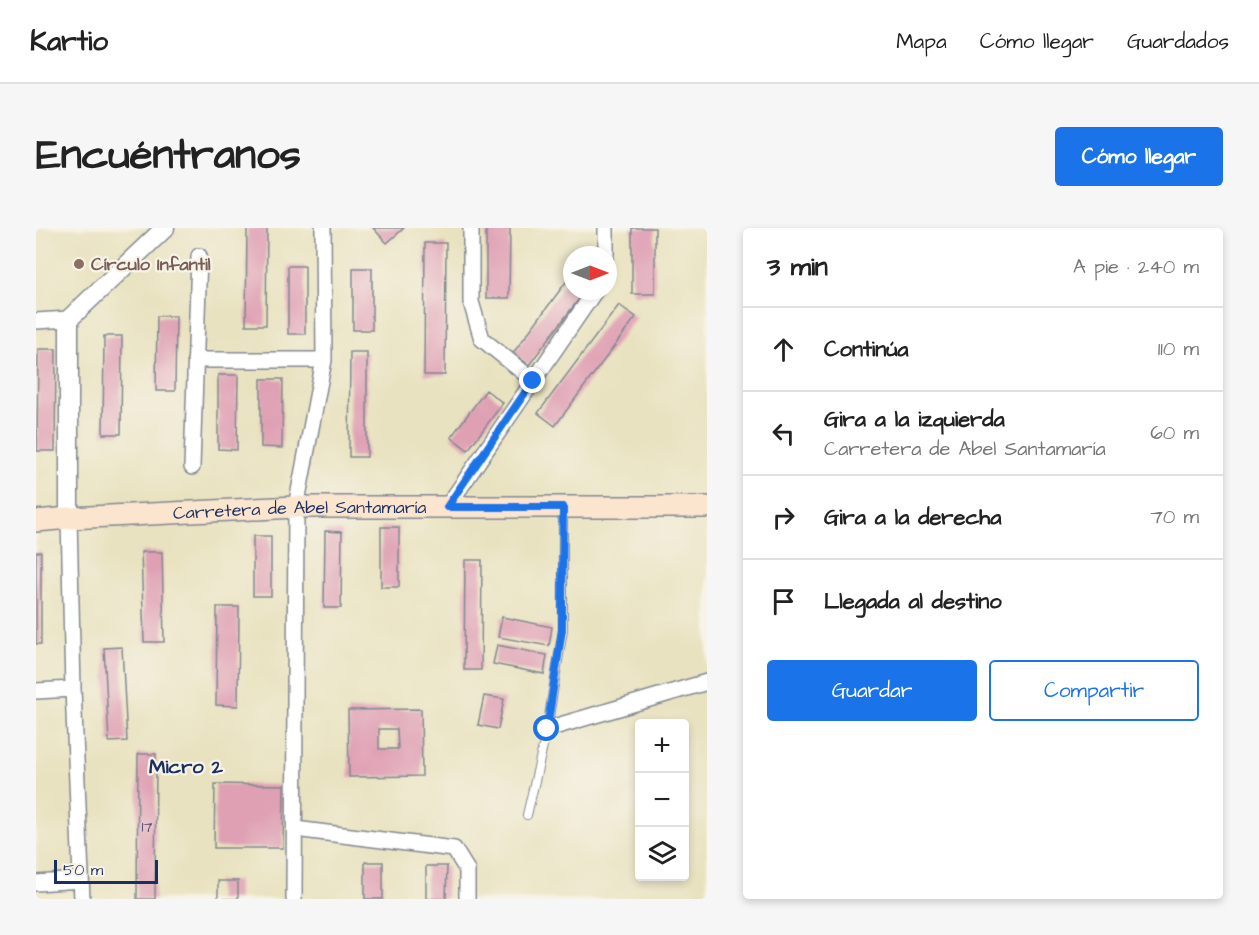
<!DOCTYPE html>
<html lang="es">
<meta charset="utf-8">
<style>
:root{--surface:#fff;--page:#f6f6f6;--text:#222;--muted:#767676;--line:#e0e0e0;--accent:#1a73e8}
body{margin:0;font-family:"Architects Daughter",sans-serif;background:var(--page);color:var(--text)}
.controls{position:absolute;right:18px;bottom:18px;display:grid;overflow:hidden;border-radius:6px;box-shadow:0 3px 9px #0003}
.controls button{width:54px;height:54px;display:grid;place-items:center;padding:0;border:0;border-bottom:2px solid var(--line);background:var(--surface);color:var(--text);font:30px sans-serif}
.compass{position:absolute;left:527px;top:18px;width:54px;height:54px;border-radius:50%;background:var(--surface);box-shadow:0 3px 9px #0003;rotate:90deg}
.scale{position:absolute;left:18px;bottom:15px;width:104px;box-sizing:border-box;padding-left:6px;border:3px solid #1b2f5e;border-top:0;font-size:16px;line-height:21px;white-space:nowrap;color:#1b2f5e;-webkit-text-stroke:4px #f7f3e8;paint-order:stroke}
.stop{position:absolute;width:18px;height:18px;margin:-14px;border:4px solid #1a73e8;border-radius:50%;background:#fff}
.stop.end{background:#1a73e8;border-color:#fff;box-shadow:0 2px 6px #0008}
.list{margin:0;padding:0;list-style:none}
h2{display:flex;justify-content:space-between;align-items:center;height:78px;margin:0;padding:0 24px;font-size:26px}
h2 small{font-size:20px;font-weight:400;color:var(--muted)}
.list li{display:grid;grid-template-columns:39px 1fr auto;gap:18px;align-items:center;box-sizing:border-box;height:84px;padding:0 24px;border-top:2px solid var(--line)}
.list b{display:block;font-size:22px;white-space:nowrap}
.list p{margin:0;font-size:20px;white-space:nowrap;color:var(--muted)}
.list em{font-size:20px;font-style:normal;color:var(--muted)}
.actions{display:flex;gap:12px;padding:18px 24px}
.actions a{flex:1;padding:14px 0;border:2px solid var(--accent);border-radius:6px;text-align:center;font-size:21px;color:var(--accent)}
.actions .main{background:var(--accent);color:#fff}
.icon{flex:none;width:33px;height:33px;fill:none;stroke:currentColor;stroke-width:2;stroke-linecap:round;stroke-linejoin:round}
.map{position:relative;flex:none;width:671px;height:671px;overflow:hidden;border-radius:6px}
header{display:flex;align-items:center;gap:36px;box-sizing:border-box;height:84px;padding:0 30px;background:var(--surface);border-bottom:2px solid var(--line)}
header strong{font-size:28px}
nav{display:flex;gap:33px;margin-inline-start:auto;font-size:21px}
.intro{display:flex;align-items:center;justify-content:space-between;box-sizing:border-box;height:144px;padding:0 36px}
h1{margin:0;font-size:42px}
.button{padding:15px 27px;border-radius:6px;background:var(--accent);color:#fff;font-size:21px;font-weight:700}
main{display:flex;gap:36px;padding:0 36px}
aside{flex:1;background:var(--surface);border-radius:6px;box-shadow:0 3px 9px #0003}
.map>svg:first-child{display:block}
</style>
<header>
<strong>Kartio</strong>
<nav><a>Mapa</a><a>Cómo llegar</a><a>Guardados</a></nav>
</header>
<div class="intro"><h1>Encuéntranos</h1><a class="button">Cómo llegar</a></div>
<main>
<div class="map">
<svg width="671" height="671" viewBox="0 0 671 671">
<rect width="100%" height="100%" fill="#f7f3e8"/>
<filter id="ink" filterUnits="userSpaceOnUse"><feTurbulence type="fractalNoise" baseFrequency=".0167" numOctaves="2"/><feDisplacementMap in="SourceGraphic" scale="12" xChannelSelector="R" yChannelSelector="G"/><feConvolveMatrix kernelMatrix="1 2 1 2 8 2 1 2 1" color-interpolation-filters="sRGB"/></filter>
<filter id="wash" filterUnits="userSpaceOnUse"><feTurbulence type="fractalNoise" baseFrequency=".008" numOctaves="4" result="noise"/><feDisplacementMap in="SourceGraphic" scale="24" xChannelSelector="R" yChannelSelector="G"/><feGaussianBlur stdDeviation="1.35" result="paint"/><feColorMatrix in="noise" values="0 0 0 0 0 0 0 0 0 0 0 0 0 0 0 0 0 1.4 0 .05"/><feComposite in="paint" operator="in"/></filter>
<g filter="url(#wash)">
<rect width="100%" height="100%" fill="#e9e2c0"/>
<g id="blocks">
<path fill="#dfa0b4" fill-rule="evenodd" d="M 211,0 L 231,0 L 230,97 L 210,97 Z
M 337,0 L 368,0 L 351,15 Z
M 450,0 L 474,0 L 473,70 L 450,70 Z
M 596,0 L 619,0 L 619,66 L 596,66 Z
M 389,15 L 410,15 L 409,147 L 388,147 Z
M 252,38 L 269,38 L 269,106 L 252,106 Z
M 317,40 L 336,40 L 336,102 L 317,102 Z
M 536,46 L 536,63 L 549,63 L 493,137 L 477,125 Z
M 583,77 L 600,89 L 519,198 L 502,185 Z
M 121,88 L 140,88 L 139,163 L 120,163 Z
M 68,108 L 86,108 L 85,206 L 67,206 Z
M 2,121 L 20,121 L 19,223 L 1,223 Z
M 314,124 L 331,124 L 331,229 L 313,229 Z
M 182,147 L 202,147 L 201,222 L 182,221 Z
M 225,151 L 247,151 L 246,220 L 225,219 Z
M 450,162 L 467,175 L 432,222 L 415,209 Z
M 345,299 L 363,299 L 363,359 L 345,359 Z
M 289,303 L 306,304 L 305,380 L 288,380 Z
M 217,308 L 235,308 L 235,368 L 217,368 Z
M 0,324 L 5,324 L 5,416 L 0,416 Z
M 105,324 L 126,324 L 128,414 L 108,414 Z
M 429,332 L 446,332 L 445,442 L 428,442 Z
M 181,379 L 203,379 L 202,478 L 180,477 Z
M 466,389 L 516,399 L 513,418 L 462,409 Z
M 461,417 L 511,427 L 508,446 L 457,436 Z
M 86,419 L 91,513 L 73,514 L 68,420 Z
M 448,468 L 468,471 L 462,501 L 442,497 Z
M 385,481 L 386,548 L 313,549 L 312,482 ZM 343,501 L 361,501 L 362,521 L 343,521 Z
M 102,526 L 120,526 L 119,671 L 101,671 Z
M 179,556 L 248,557 L 247,620 L 178,620 Z
M 329,634 L 347,634 L 347,671 L 329,671 Z
M 390,638 L 411,638 L 410,671 L 390,671 Z
M 182,653 L 202,653 L 202,671 L 182,671 Z"/>
</g>
</g>
<g filter="url(#ink)">
<use href="#blocks" fill-opacity="0" stroke="#82888f" stroke-width="1.5"/>
<g fill="none" stroke-linecap="round" stroke-linejoin="round">
<g stroke="#82888f" stroke-width="10">
<path id="service" d="M 491,587 L 511,501 L 527,402 L 527,281"/>
</g>
<g stroke="#82888f" stroke-width="18">
<path id="minor" d="M 435,0 L 435,74 L 446,111 L 497,152
M 570,0 L 570,27
M 0,93 L 33,91
M 159,132 L 288,132
M 156,239 L 163,28
M 411,279 L 559,63
M 33,290 L 37,461 L 46,671
M 0,463 L 37,461
M 511,501 L 671,454
M 259,601 L 418,621 L 431,642 L 431,671
M 0,655 L 45,652
M 258,671 L 260,279 L 288,132 L 287,0"/>
</g>
<g stroke="#82888f" stroke-width="21">
<path id="tertiary" d="M 33,290 L 33,91 L 129,0"/>
</g>
<g stroke="#82888f" stroke-width="24">
<g id="secondary">
<path id="s1" d="M 0,293 L 33,290 L 260,279 L 671,279"/>
</g>
</g>
<use href="#service" stroke="#fff" stroke-width="8"/>
<use href="#minor" stroke="#fff" stroke-width="15"/>
<use href="#tertiary" stroke="#fff" stroke-width="18"/>
<use href="#secondary" stroke="#fbe5cf" stroke-width="21"/>
</g>
</g>
<g fill="none" stroke-linecap="round" stroke-linejoin="round" filter="url(#ink)">
<path stroke="#1a73e8" stroke-width="8" d="M 497,153 L 411,279 L 527,279 L 526,402 L 511,501"/>
</g>
<circle fill="#8d6e63" stroke="#f7f3e8" stroke-width="2" cx="43" cy="36" r="6"/>
<g text-anchor="middle" stroke-width="4.5" stroke-linejoin="round" paint-order="stroke">
<g font-size="15" fill="#4c4b74">
<text x="111" y="604">17</text>
</g>
<g font-size="18" font-weight="bold" fill="#785e54" stroke="#f7f3e8" text-anchor="start">
<text x="55" y="42">Círculo Infantil</text>
</g>
<g font-size="18" fill="#1b2f5e" stroke="#f7f3e8">
<text dy="6" stroke="none"><textPath href="#s1" startOffset="264">Carretera de Abel Santamaría</textPath></text>
</g>
<g font-size="20" font-weight="bold" fill="#1b2f5e" stroke="#f7f3e8">
<text x="150" y="545">Micro 2</text>
</g>
</g>
</svg>
<div class="controls">
<button>+</button>
<button>−</button>
<button><svg class="icon" aria-label="layers" viewBox="0 0 24 24"><path d="M12 4l9 5-9 5-9-5zM3 14l9 5 9-5"/></svg></button>
</div>
<svg class="compass" viewBox="-18 -18 36 36"><path d="M0-13l5 13h-10z" fill="#e53935"/><path d="M0 13l5-13h-10z" fill="#767676"/></svg>
<div class="scale">50 m</div>
<div class="stop" style="left:511px;top:501px"></div>
<div class="stop end" style="left:497px;top:153px"></div>
</div>
<aside>
<h2>3 min<small>A pie · 240 m</small></h2>
<ul class="list">
<li><svg class="icon" aria-label="ahead" viewBox="0 0 24 24"><path d="M12 20V5M6 11l6-6 6 6"/></svg><div><b>Continúa</b></div><em>110 m</em></li>
<li><svg class="icon" aria-label="left" viewBox="0 0 24 24"><path d="M17 20v-9H6M10 6l-5 5 5 5"/></svg><div><b>Gira a la izquierda</b><p>Carretera de Abel Santamaría</p></div><em>60 m</em></li>
<li><svg class="icon" aria-label="right" viewBox="0 0 24 24"><path d="M7 20v-9h11M14 6l5 5-5 5"/></svg><div><b>Gira a la derecha</b></div><em>70 m</em></li>
<li><svg class="icon" aria-label="arrive" viewBox="0 0 24 24"><path d="M6 21V4h12l-3 4 3 4H6"/></svg><div><b>Llegada al destino</b></div></li>
</ul>
<div class="actions"><a class="main">Guardar</a><a>Compartir</a></div>
</aside>
</main>
